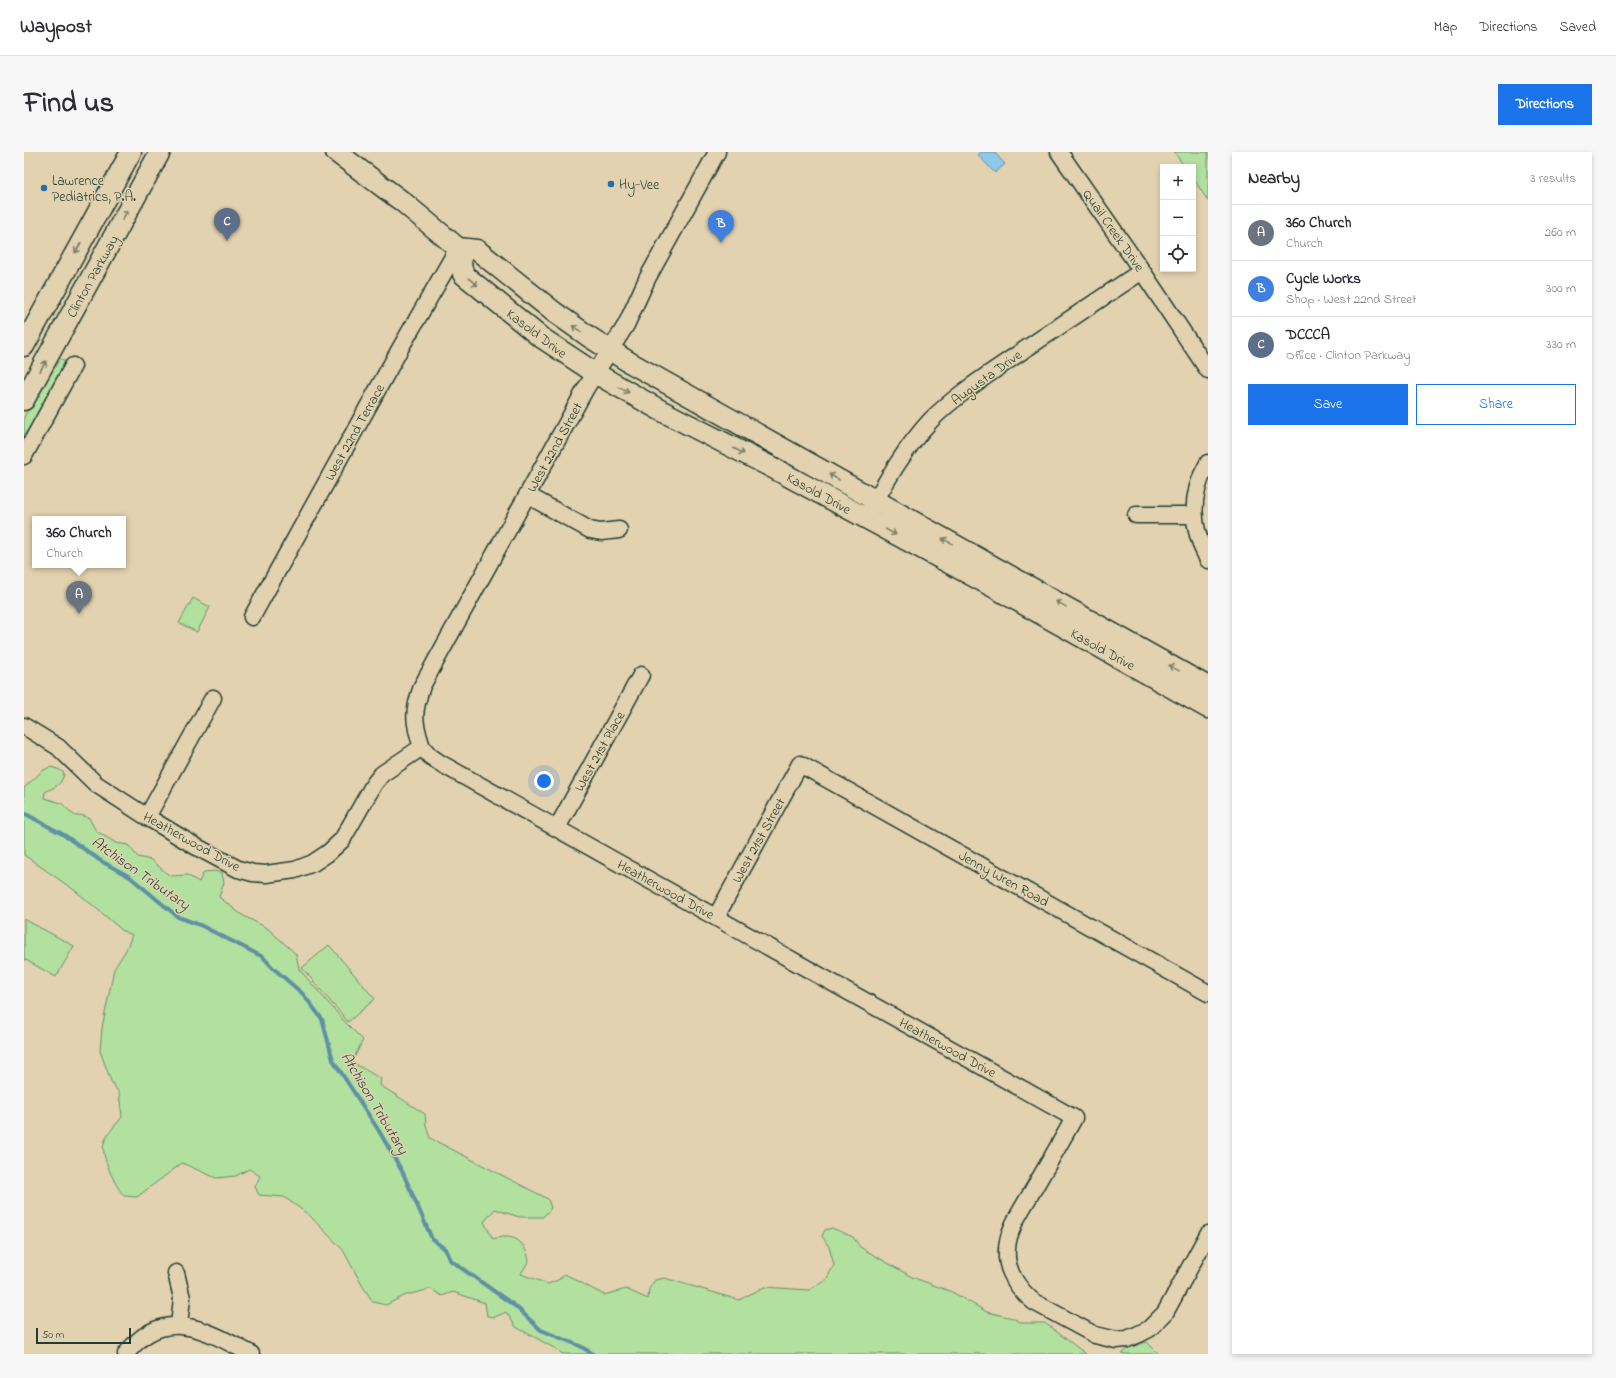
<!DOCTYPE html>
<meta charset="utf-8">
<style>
:root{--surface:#fff;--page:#f7f7f7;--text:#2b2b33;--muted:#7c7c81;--line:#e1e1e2;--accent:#1a73e8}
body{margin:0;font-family:"Indie Flower",sans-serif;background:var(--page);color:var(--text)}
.controls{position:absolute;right:12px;top:12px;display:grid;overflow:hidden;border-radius:0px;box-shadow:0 2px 6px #0003}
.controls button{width:36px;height:36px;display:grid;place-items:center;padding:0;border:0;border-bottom:1px solid var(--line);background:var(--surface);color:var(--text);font:20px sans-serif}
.scale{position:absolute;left:12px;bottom:10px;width:95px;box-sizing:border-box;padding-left:4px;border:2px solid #1f3d34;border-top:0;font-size:11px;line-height:14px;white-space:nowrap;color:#1f3d34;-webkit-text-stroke:3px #e3d2af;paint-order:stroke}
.you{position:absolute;left:520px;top:629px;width:14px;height:14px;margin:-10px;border:3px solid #fff;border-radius:50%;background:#1a73e8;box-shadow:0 0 0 6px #1a73e833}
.badge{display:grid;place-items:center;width:26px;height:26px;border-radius:50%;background:var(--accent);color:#fff;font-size:13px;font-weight:700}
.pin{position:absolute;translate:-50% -33px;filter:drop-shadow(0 1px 2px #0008)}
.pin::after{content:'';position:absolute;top:21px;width:14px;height:12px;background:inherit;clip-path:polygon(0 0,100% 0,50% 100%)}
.popup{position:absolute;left:8px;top:364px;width:94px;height:52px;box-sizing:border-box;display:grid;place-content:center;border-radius:0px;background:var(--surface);filter:drop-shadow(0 1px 3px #0005);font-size:13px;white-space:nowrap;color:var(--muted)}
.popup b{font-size:15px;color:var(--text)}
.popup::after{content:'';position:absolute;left:50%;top:100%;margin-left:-8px;border:8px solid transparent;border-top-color:var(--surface)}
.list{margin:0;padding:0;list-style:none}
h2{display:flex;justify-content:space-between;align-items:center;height:52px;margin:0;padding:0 16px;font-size:17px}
h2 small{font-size:13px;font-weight:400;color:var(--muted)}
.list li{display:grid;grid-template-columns:26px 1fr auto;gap:12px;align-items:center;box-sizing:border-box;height:56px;padding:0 16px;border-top:1px solid var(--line)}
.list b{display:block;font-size:15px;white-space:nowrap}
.list p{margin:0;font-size:13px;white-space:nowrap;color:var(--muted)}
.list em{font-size:13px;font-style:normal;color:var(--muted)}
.actions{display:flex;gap:8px;padding:12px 16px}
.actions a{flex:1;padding:9px 0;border:1px solid var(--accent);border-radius:0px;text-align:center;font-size:14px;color:var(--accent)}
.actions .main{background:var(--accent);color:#fff}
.icon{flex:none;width:22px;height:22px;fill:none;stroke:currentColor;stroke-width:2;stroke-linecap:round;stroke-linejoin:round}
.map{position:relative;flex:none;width:1184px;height:1202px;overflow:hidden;border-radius:0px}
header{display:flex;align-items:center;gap:24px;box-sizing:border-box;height:56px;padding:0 20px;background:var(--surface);border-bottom:1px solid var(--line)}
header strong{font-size:19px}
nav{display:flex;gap:22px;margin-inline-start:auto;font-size:14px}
.intro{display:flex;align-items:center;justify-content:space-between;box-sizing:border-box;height:96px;padding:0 24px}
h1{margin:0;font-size:28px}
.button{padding:10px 18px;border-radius:0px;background:var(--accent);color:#fff;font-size:14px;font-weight:700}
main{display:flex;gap:24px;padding:0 24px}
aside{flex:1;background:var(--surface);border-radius:0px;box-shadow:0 2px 6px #0003}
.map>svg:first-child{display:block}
</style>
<header>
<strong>Waypost</strong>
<nav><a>Map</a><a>Directions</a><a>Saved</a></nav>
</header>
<div class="intro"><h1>Find us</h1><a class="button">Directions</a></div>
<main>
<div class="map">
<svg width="1184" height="1202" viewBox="0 0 1184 1202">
<rect width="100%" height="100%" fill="#e3d2af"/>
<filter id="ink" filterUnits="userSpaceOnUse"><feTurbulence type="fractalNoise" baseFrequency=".025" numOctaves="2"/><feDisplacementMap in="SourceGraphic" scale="8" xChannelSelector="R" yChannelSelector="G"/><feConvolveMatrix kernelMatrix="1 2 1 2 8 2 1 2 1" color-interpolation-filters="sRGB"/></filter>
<g filter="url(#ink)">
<path fill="#b1e09f" stroke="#688e6a" d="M 1150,0 L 1184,0 L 1184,49 L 1169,26 L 1169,15 L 1161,15 Z
M 33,205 L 43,210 L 0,289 L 0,265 Z
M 169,446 L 186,455 L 173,480 L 155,471 Z
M 26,615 L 34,617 L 40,621 C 38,633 31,635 21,640 L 20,646 L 37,651 L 51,664 L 57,663 L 65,666 L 72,679 L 92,691 L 104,693 L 114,705 L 127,708 L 146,724 L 163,723 L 175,730 L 180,720 L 190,719 L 198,721 L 200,731 L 195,745 L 218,763 L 243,776 L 272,802 L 275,817 L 321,870 L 339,888 L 328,910 L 357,927 L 356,933 L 401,962 L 402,973 L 406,986 L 524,1047 L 527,1056 L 519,1065 L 495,1065 L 471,1057 L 460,1070 L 469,1087 C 490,1081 500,1088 505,1108 L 497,1122 L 524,1132 L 534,1128 L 541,1122 L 580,1143 L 602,1137 L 624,1147 L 625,1137 L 631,1128 L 641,1126 L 715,1148 L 740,1135 L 785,1138 L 802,1128 L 810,1113 L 805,1095 L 798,1084 L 801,1078 L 808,1076 L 829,1085 L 836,1095 L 888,1125 L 928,1140 L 963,1160 L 989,1166 L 998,1171 L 1021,1171 L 1062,1202 L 538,1202 L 534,1198 L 492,1175 L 482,1160 L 471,1165 L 463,1164 L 461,1151 L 429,1140 L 418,1144 L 407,1137 L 382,1143 L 362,1153 L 349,1150 L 338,1133 L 319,1098 L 285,1063 L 260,1045 L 235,1043 L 231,1035 L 236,1024 L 225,1017 L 212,1024 L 192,1026 L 158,1011 L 113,1045 L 100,1044 C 92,1035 76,1003 80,991 C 83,981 92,973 98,965 L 95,941 L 87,929 L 76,899 L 78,876 L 90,817 L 102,798 L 108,783 L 99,779 L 53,740 L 0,703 L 0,636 L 18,619 Z
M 0,767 L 50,794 L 32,825 L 0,807 Z
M 305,793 L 351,847 L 324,870 L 278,816 Z
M 1123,1190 L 1135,1202 L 1097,1202 L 1104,1196 Z"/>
<path fill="#8dc8ed" stroke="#6190a3" d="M 957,0 L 970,0 L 981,12 L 971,21 L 954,3 Z"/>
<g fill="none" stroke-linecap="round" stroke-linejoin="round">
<path stroke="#6190a3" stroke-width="4" d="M 0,661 L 40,683 L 77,709 L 106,725 L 154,765 L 176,773 L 239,805 L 249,816 L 279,842 L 298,867 L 309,908 L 355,979 L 379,1021 L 408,1087 L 421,1097 L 426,1108 L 491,1154 L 517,1178 L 556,1194 L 569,1202"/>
<g stroke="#1f3d34" stroke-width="19">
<path id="minor" d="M 1035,0 L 1118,119 L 1184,218
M 0,304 L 49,214
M 1184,311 C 1165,344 1167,375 1184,408
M 503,343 L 566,378 L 577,380 L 595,378
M 846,358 C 864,326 882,295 907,268 C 933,242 965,222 994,202 C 1036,174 1077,146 1118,119
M 1112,363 L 1170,363
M 228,465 L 377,195 L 434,96
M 0,574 L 34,595 L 72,632 L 123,665 L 171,694 L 214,717 L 229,721 L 242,722 L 271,718 L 289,711 L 304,701 L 318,688 L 350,632 L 358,622 L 398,595 L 406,604 L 416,611 L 1050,966 C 1037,990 1023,1014 1009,1038 C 999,1056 984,1076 983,1097 C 981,1118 994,1137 1010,1150 L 1071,1183 L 1092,1188 L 1103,1187 L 1115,1182 L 1125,1177 L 1141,1161 L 1184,1082
M 398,595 C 389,569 389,560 398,534 L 562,236 L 602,173 L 623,127 L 693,0
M 123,665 L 189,546
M 533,676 L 617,523
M 692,765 L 776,612 L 1184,841
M 152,1121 L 158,1146 L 155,1173
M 102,1202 C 140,1152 184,1179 227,1202"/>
</g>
<g stroke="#1f3d34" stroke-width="23">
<path id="major" d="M 312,0 L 379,50 L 434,96 L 453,98 L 530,160 L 567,186 L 605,210 L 1184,535
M 434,96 L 439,122 L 515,184 L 571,221 L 636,258 L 751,317 L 971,436 L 1184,556
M 0,194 L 107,0
M 0,248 L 136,0"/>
</g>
<use href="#minor" stroke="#e3d2af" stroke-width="16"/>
<use href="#major" stroke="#e3d2af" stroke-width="20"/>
</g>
<defs><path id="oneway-shaft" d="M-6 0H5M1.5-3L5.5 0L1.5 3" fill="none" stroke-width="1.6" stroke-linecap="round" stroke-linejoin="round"/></defs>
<g stroke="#77806b">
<use href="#oneway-shaft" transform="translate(101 63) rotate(-61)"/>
<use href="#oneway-shaft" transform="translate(54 96) rotate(119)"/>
<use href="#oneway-shaft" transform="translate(449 130) rotate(40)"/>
<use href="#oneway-shaft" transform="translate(553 177) rotate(-145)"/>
<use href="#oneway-shaft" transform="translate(19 214) rotate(-61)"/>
<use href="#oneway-shaft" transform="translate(600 238) rotate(28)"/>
<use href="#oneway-shaft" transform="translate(715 299) rotate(27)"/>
<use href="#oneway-shaft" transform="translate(810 325) rotate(-150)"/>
<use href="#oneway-shaft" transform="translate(867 380) rotate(28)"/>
<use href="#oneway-shaft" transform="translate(923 389) rotate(-151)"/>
<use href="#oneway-shaft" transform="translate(1037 452) rotate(-151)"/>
<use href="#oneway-shaft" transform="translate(1150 516) rotate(-151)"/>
</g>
</g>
<g fill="#1f6fb2" stroke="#e3d2af" stroke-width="1.5">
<circle cx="587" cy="32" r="4"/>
<circle cx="20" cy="36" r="4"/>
</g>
<g text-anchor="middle" stroke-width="3" stroke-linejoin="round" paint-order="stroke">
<g font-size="14" fill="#1f3d34" stroke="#e3d2af" text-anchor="start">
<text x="28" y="33">Lawrence<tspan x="28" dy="16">Pediatrics, P.A.</tspan></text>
<text x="595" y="37">Hy-Vee</text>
</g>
<g font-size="14" fill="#1f3d34" stroke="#e3d2af">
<text transform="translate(1090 78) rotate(55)" y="5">Quail Creek Drive</text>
<text transform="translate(68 124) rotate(-61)" y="5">Clinton Parkway</text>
<text transform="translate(513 181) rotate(37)" y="5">Kasold Drive</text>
<text transform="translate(962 225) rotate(-36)" y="5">Augusta Drive</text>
<text transform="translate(330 280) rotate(-61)" y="5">West 22nd Terrace</text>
<text transform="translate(530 295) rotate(-61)" y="5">West 22nd Street</text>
<text transform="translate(795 341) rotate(29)" y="5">Kasold Drive</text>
<text transform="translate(1079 497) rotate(29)" y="5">Kasold Drive</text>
<text transform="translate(575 599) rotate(-61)" y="5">West 21st Place</text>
<text transform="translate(734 688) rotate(-61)" y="5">West 21st Street</text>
<text transform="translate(168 689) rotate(29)" y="5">Heatherwood Drive</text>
<text transform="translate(980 726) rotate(29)" y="5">Jenny Wren Road</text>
<text transform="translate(642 737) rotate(29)" y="5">Heatherwood Drive</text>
<text transform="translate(924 895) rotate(29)" y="5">Heatherwood Drive</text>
</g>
<g font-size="15" font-style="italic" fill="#24443d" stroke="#e3d2af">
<text transform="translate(117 721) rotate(35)" y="5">Atchison Tributary</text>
<text transform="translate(351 951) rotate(59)" y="5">Atchison Tributary</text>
</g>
</g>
</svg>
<div class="controls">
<button>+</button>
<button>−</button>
<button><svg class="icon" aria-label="locate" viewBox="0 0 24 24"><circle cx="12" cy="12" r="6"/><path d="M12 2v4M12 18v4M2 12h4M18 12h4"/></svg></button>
</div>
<div class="scale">50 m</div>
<div class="you"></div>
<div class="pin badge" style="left:55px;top:462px;background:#6b7280">A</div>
<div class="popup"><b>360 Church</b>Church</div>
<div class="pin badge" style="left:697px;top:91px;background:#3f7fe0">B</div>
<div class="pin badge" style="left:203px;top:89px;background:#5c6f8a">C</div>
</div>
<aside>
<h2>Nearby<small>3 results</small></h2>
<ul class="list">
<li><span class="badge" style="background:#6b7280">A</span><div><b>360 Church</b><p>Church</p></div><em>260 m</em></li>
<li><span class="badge" style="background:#3f7fe0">B</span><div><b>Cycle Works</b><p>Shop · West 22nd Street</p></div><em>300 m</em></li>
<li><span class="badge" style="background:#5c6f8a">C</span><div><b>DCCCA</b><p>Office · Clinton Parkway</p></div><em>330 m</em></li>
</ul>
<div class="actions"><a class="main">Save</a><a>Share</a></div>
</aside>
</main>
